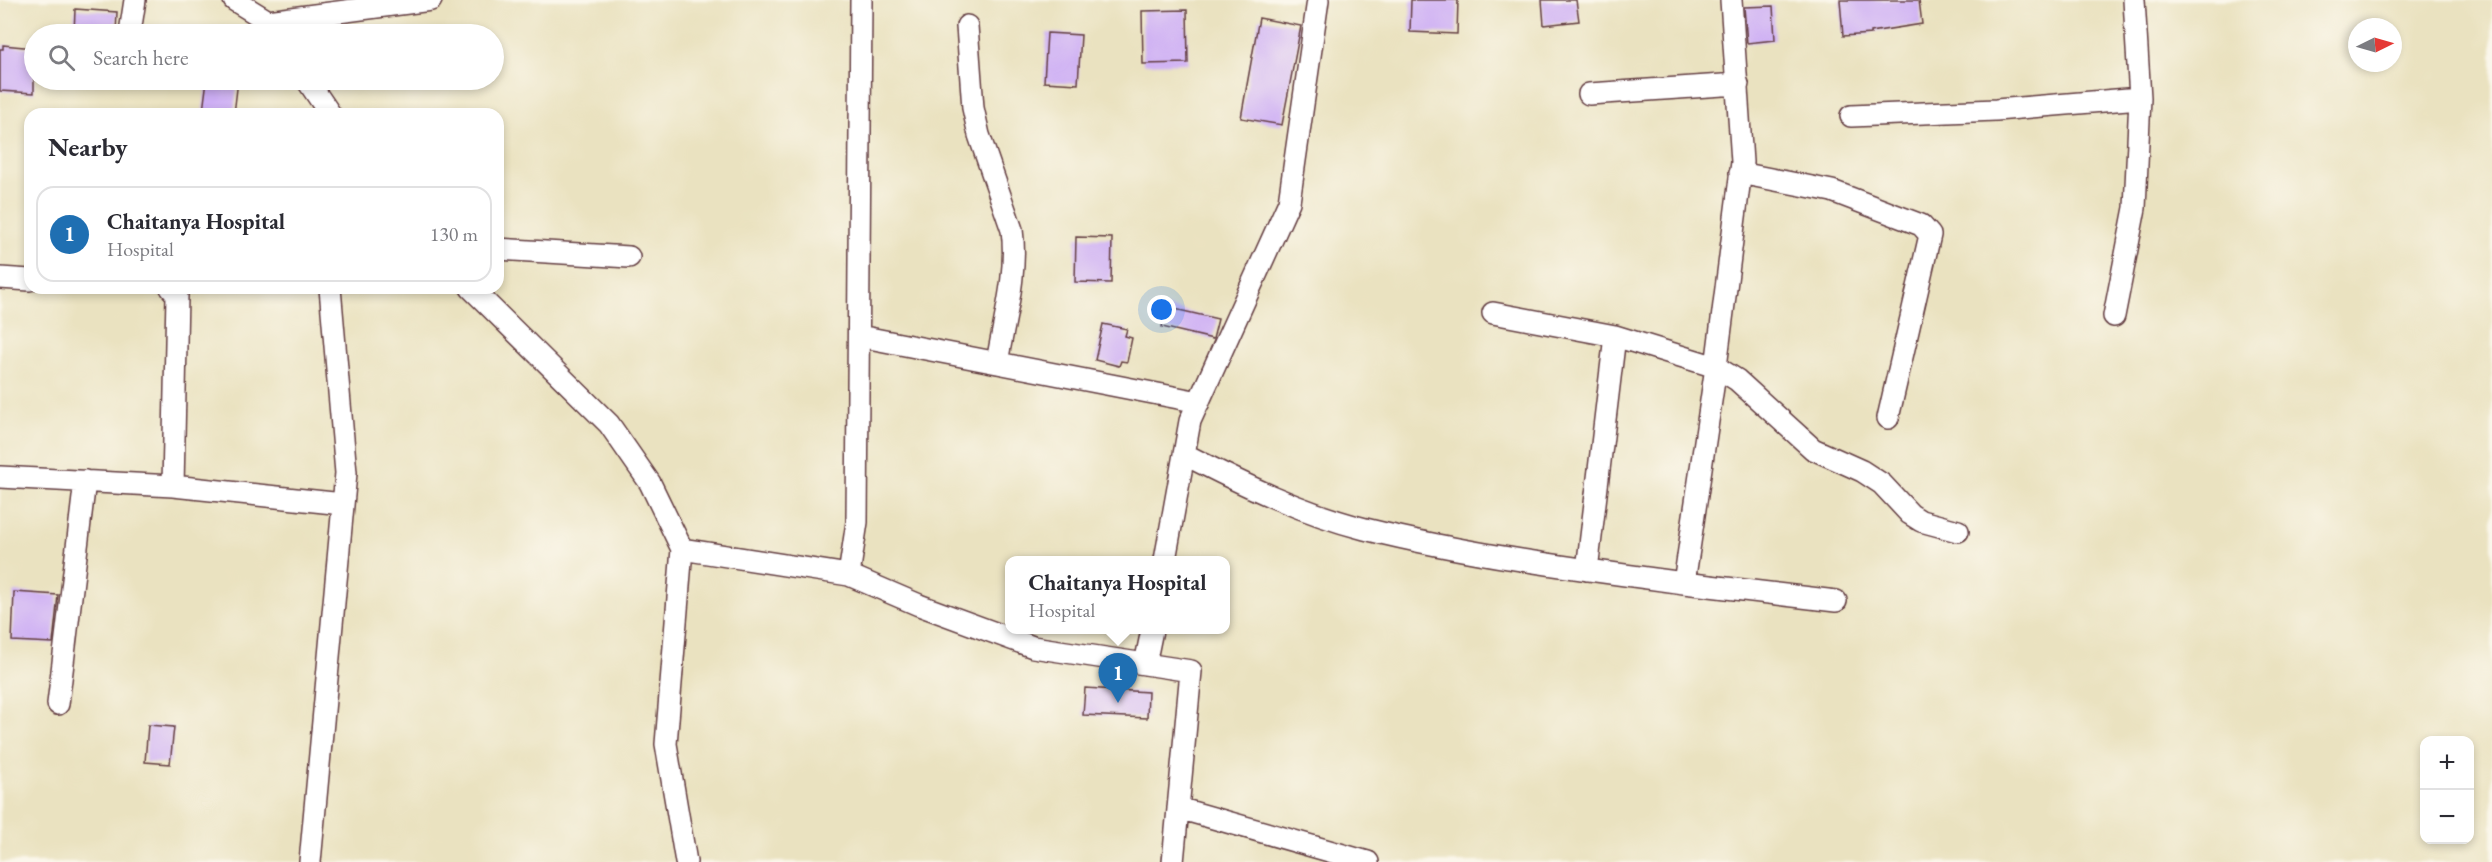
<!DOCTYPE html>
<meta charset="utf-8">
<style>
:root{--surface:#fff;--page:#f2f2f3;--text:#2b2b33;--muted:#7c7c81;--line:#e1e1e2;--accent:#1f6fb2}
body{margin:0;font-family:"EB Garamond",serif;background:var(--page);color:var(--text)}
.controls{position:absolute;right:18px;bottom:18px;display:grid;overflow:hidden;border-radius:12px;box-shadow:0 3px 9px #0003}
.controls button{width:54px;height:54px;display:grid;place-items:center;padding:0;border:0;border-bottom:2px solid var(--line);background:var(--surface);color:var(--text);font:30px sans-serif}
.compass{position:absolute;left:2348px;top:18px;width:54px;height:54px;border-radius:50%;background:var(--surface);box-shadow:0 3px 9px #0003;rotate:85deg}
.you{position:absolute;left:1162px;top:310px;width:21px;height:21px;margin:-15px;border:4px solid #fff;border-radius:50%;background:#1a73e8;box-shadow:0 0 0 9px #1a73e833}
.badge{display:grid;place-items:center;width:39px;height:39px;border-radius:50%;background:var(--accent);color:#fff;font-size:20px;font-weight:700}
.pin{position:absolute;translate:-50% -50px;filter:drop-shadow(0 2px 3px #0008)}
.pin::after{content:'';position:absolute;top:32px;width:21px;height:18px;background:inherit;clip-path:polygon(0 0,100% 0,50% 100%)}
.popup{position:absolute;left:1005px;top:556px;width:225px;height:78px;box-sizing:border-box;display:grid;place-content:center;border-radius:12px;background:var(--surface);filter:drop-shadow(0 2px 4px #0005);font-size:20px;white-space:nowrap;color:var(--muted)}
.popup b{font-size:22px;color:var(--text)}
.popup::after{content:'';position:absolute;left:50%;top:100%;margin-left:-12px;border:12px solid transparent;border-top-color:var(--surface)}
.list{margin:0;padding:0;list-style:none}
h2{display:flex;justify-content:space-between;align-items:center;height:78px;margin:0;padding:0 24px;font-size:26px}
h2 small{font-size:20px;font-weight:400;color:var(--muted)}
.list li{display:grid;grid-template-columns:39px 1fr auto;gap:18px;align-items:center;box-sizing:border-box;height:96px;margin:0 12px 12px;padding:0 12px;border:2px solid var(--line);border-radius:18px}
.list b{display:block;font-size:22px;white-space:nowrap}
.list p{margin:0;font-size:20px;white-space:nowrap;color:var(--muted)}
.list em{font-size:20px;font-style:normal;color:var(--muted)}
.icon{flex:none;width:33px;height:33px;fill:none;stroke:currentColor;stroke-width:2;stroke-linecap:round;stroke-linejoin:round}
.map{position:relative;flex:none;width:2492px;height:862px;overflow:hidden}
.search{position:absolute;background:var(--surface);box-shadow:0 3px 9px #0003;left:24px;top:24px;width:480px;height:66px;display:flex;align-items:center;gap:15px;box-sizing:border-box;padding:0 21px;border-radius:33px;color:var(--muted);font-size:22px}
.panel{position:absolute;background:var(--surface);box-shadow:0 3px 9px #0003;left:24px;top:108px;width:480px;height:186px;border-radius:18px}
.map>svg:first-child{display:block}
</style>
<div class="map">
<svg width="2492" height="862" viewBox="0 0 2492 862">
<rect width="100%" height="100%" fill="#fbf7ec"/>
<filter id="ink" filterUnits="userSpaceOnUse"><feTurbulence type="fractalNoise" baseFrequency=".0167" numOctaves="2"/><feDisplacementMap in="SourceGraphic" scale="12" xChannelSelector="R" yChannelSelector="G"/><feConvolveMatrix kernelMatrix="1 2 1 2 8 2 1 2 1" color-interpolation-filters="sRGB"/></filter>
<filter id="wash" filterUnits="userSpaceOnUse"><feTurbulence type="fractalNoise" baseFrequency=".008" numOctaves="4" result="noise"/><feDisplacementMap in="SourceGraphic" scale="24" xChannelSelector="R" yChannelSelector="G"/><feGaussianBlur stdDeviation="1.35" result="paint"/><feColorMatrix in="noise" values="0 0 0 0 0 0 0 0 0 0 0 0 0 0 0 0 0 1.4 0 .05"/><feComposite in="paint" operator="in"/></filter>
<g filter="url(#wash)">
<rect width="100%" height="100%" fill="#eae2c0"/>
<g id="blocks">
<path fill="#cdaef4" d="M 1411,0 L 1458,0 L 1457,34 L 1410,32 Z
M 1542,0 L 1576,0 L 1579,21 L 1544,25 Z
M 1840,0 L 1919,0 L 1922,24 L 1871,32 L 1871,34 L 1843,36 Z
M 1773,6 L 1775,40 L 1747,43 L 1744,7 Z
M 75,9 L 117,12 L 116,34 L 74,34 Z
M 1187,10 L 1188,63 L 1143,64 L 1142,11 Z
M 1259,18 L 1301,26 L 1282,125 L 1241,118 Z
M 1047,33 L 1081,35 L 1078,84 L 1044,82 Z
M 3,45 L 34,48 L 34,93 L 0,91 L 0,49 L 3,49 Z
M 207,80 L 238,80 L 234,114 L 203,111 Z
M 1076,237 L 1112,238 L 1111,283 L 1075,282 Z
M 1166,307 L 1218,319 L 1213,339 L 1162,327 Z
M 1103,324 L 1127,329 L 1125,336 L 1132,338 L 1127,362 L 1121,361 L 1119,366 L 1095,360 Z
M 14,592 L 58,595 L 53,643 L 12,641 Z
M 1085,688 L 1148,692 L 1147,718 L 1083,715 Z
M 148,725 L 174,727 L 170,764 L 145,762 Z"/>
</g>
</g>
<g filter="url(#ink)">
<use href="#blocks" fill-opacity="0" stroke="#623c41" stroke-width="1.5"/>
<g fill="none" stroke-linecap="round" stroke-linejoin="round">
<g stroke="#623c41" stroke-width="24">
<path id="minor" d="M 234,0 L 268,21 L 431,0
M 861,0 L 857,522 L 849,575 L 919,605 L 1033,647 L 1191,671 L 1173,862
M 131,26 L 135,0
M 967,26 L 973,108 L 979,135 L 1012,230 C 1018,273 1004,320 997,363
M 307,80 L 330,114
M 1589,94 L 1738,84
M 1851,116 L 1996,110 L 2140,98
M 1740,173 L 1832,191 L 1921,225 L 1930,235 L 1888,418
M 498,249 L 629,257
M 0,278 L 30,280
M 471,288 L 609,424 L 650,483 L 682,549 L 849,575
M 1493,313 L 1615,336 L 1716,367 L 1737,380 L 1813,449 L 1862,471 L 1882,484 L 1910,514 L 1921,521 L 1958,531
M 2114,316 L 2135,208 L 2140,98 L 2134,0
M 859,336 L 1199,402
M 1184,454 C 1242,484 1302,513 1365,529 C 1469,555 1578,569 1684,583 L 1716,367 L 1742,162 L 1731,0
M 0,477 L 173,486 L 177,295 L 171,288
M 173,486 L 343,504
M 682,549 L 666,744 L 686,862
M 1165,560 L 1190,421 L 1289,202 L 1318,0
M 1587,570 L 1615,336
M 1684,583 L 1836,601
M 1145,664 L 1152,630
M 58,704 L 85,481
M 1178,808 L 1368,862
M 310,862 L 346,473 L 330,288"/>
</g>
<use href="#minor" stroke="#fff" stroke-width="21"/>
</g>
</g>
</svg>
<div class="controls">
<button>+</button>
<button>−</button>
</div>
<svg class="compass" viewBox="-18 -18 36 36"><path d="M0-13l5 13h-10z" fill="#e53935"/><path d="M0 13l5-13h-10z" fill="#7c7c81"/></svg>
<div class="you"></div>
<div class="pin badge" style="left:1118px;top:703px">1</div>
<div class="popup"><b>Chaitanya Hospital</b>Hospital</div>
<div class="search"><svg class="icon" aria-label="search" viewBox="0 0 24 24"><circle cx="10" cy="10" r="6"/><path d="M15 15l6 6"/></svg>Search here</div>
<section class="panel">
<h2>Nearby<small></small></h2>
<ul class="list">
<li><span class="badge">1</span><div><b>Chaitanya Hospital</b><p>Hospital</p></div><em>130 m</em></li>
</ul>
</section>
</div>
